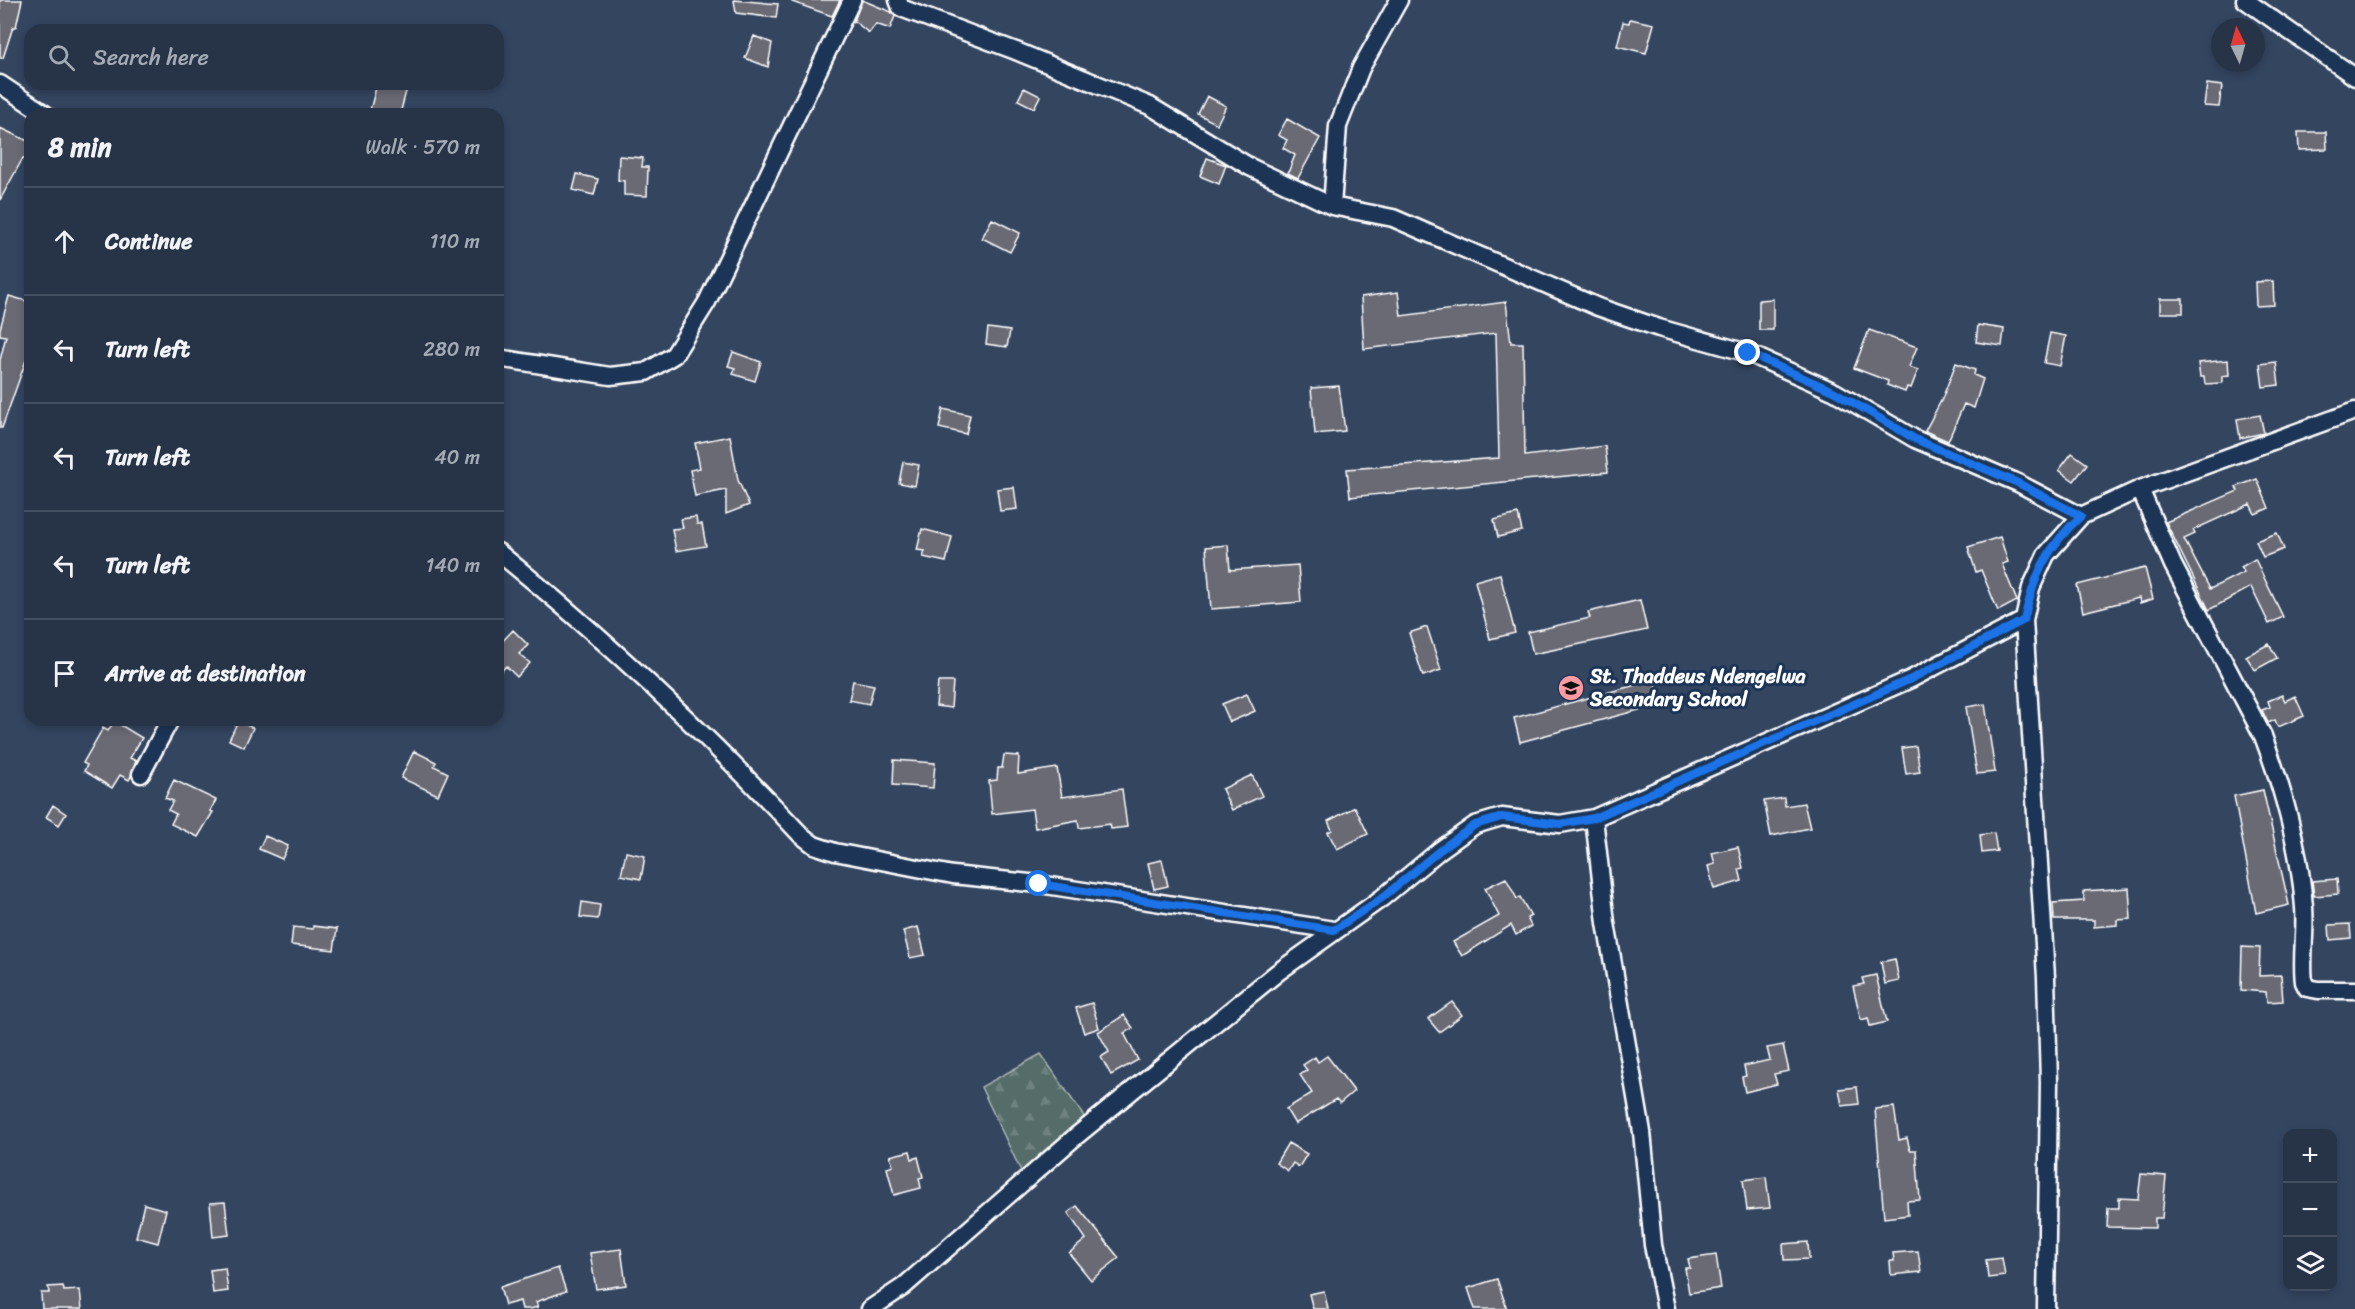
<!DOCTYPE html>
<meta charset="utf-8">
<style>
:root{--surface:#273448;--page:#2f3c4f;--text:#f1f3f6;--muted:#a4aab4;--line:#434f60}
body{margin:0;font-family:Sriracha,sans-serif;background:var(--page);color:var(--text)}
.controls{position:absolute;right:18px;bottom:18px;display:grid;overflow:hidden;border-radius:12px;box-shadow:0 3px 9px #0003}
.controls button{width:54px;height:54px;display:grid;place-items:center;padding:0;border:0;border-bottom:2px solid var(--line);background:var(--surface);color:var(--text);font:30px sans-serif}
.compass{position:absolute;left:2211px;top:18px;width:54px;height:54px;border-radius:50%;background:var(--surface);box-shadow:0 3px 9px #0003;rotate:355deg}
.stop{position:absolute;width:18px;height:18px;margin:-14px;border:4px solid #1a73e8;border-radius:50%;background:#fff}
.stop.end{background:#1a73e8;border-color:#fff;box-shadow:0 2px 6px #0008}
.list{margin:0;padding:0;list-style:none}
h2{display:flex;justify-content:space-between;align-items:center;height:78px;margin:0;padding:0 24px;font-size:26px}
h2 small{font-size:20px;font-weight:400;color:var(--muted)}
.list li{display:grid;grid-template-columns:39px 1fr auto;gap:18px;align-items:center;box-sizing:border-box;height:108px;padding:0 24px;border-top:2px solid var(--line)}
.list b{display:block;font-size:22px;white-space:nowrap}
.list em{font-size:20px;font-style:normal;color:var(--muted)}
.icon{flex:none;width:33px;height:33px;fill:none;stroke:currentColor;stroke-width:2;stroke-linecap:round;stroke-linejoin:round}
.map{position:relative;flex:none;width:2355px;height:1309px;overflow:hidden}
.search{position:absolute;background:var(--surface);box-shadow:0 3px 9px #0003;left:24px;top:24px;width:480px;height:66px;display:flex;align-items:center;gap:15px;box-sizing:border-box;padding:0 21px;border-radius:18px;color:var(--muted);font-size:22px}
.panel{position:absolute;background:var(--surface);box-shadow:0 3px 9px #0003;left:24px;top:108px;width:480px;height:618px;border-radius:18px}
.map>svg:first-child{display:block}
</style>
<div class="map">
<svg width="2355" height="1309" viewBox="0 0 2355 1309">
<defs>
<pattern id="forest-firs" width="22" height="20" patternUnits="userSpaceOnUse" patternTransform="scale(1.5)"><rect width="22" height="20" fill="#556c68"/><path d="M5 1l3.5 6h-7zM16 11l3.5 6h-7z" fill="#6e827f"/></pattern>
</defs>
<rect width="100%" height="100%" fill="#344560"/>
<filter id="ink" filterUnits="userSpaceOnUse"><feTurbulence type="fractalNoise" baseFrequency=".0167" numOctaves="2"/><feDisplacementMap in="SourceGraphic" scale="12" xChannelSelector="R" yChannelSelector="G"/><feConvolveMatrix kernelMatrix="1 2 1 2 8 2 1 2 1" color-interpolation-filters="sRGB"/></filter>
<g filter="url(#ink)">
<path fill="url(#forest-firs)" stroke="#aab6b4" stroke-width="1.5" d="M 1041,1054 L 1085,1118 L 1022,1173 L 981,1087 Z"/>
<path fill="#6a6a74" stroke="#fff" stroke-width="1.5" d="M 0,0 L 22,0 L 16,27 L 13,27 L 3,58 L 0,58 Z
M 734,0 L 778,4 L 776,18 L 736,13 Z
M 792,0 L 840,0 L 832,16 L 792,2 Z
M 862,0 L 891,12 L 895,16 L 890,29 L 876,24 L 869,33 L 854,21 Z
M 1630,19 L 1654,24 L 1646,53 L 1617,46 L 1623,22 L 1629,23 Z
M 754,36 L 772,43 L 768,67 L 745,58 Z
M 377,84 L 408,84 L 400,114 L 369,114 Z
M 2207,84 L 2222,86 L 2219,107 L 2204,106 Z
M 1024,88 L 1040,96 L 1034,108 L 1018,100 Z
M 1207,96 L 1226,106 L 1217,124 L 1198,114 Z
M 1287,119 L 1320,138 L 1298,178 L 1288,173 L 1295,155 L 1283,148 L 1287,140 L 1278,135 Z
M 0,128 L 30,142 L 30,162 L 23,158 L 0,200 Z
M 2298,132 L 2326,132 L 2327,149 L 2299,150 Z
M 619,156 L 643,158 L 642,167 L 648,167 L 647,196 L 624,195 L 624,181 L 618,180 Z
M 1207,158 L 1226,165 L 1219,184 L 1200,176 Z
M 577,174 L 598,179 L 594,195 L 573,190 Z
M 992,219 L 1020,233 L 1010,252 L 982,238 Z
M 2273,281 L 2274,305 L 2256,306 L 2255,282 Z
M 1398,292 L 1401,316 L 1506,302 L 1511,343 L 1523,343 L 1525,456 L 1605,446 L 1608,472 L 1350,497 L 1347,469 L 1499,458 L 1496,333 L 1364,349 L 1361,297 Z
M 9,296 L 30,302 L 30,349 L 2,428 L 0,428 L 0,360 L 6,336 L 0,335 L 0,329 Z
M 1773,299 L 1773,330 L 1759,330 L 1759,300 Z
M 2160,299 L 2183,299 L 2183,313 L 2160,313 Z
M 1978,325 L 2004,329 L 2002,346 L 1976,342 Z
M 988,328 L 1010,331 L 1007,347 L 986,344 Z
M 1869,330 L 1917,347 L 1909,367 L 1918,370 L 1911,388 L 1907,387 L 1905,392 L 1887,385 L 1888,381 L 1854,368 Z
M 2050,333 L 2066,336 L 2060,366 L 2044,363 Z
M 733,352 L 761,362 L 755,381 L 733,374 L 735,368 L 728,366 Z
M 2228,360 L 2229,375 L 2222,376 L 2222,383 L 2205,384 L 2204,377 L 2200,377 L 2198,363 Z
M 2276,362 L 2279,385 L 2263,387 L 2260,364 Z
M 1956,363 L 1975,370 L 1974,375 L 1983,379 L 1974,408 L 1964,404 L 1948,441 L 1925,431 L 1942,399 Z
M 1339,386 L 1345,431 L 1315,434 L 1311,388 Z
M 943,409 L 970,415 L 966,434 L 939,428 Z
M 2260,415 L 2264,433 L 2240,438 L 2237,419 Z
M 730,436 L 738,480 L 749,505 L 726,514 L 726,490 L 695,496 L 690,470 L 700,468 L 695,443 Z
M 2072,453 L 2087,464 L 2074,481 L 2059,470 Z
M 903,462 L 919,465 L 915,486 L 899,483 Z
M 2257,479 L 2269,508 L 2255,514 L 2250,504 L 2193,530 L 2195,534 L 2184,539 L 2210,589 L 2244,572 L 2241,567 L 2255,559 L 2283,617 L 2269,624 L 2251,587 L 2209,610 L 2166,522 L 2238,491 L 2236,487 Z
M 1014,487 L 1017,509 L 1000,511 L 997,489 Z
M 1518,514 L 1522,531 L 1498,537 L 1494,520 Z
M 696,517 L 697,524 L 702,524 L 706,546 L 676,551 L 672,529 L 683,528 L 681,519 Z
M 922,529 L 952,537 L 946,562 L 923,557 L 925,551 L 917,550 Z
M 2277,533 L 2284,549 L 2263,557 L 2256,541 Z
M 2000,537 L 2008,562 L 2002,564 L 2017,601 L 1998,611 L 1981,570 L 1976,572 L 1968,547 Z
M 1228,545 L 1230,570 L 1298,565 L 1301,602 L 1211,609 L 1206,547 Z
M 2145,568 L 2153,599 L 2140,603 L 2139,598 L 2083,612 L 2077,585 Z
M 1500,574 L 1515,633 L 1490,639 L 1475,581 Z
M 1640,600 L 1647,630 L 1533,654 L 1528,632 L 1590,618 L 1588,612 Z
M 1427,627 L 1441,670 L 1423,676 L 1409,633 Z
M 513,630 L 528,645 L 519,654 L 530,663 L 517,677 L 506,666 L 498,675 L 498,646 Z
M 2269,644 L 2277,658 L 2255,670 L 2246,656 Z
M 1654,680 L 1661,704 L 1520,742 L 1514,718 Z
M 853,681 L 874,685 L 869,704 L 849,700 Z
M 938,682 L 953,682 L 951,708 L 936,706 Z
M 1247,694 L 1255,711 L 1230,722 L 1222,704 Z
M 2282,695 L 2285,701 L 2295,696 L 2304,716 L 2278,727 L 2275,720 L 2268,723 L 2262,710 L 2270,707 L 2268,701 Z
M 1985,704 L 1995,772 L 1977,774 L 1966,707 Z
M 114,721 L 142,738 L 130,758 L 136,761 L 131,776 L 129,780 L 120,775 L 112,788 L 84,771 L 87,765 L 83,763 L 103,728 L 108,731 Z
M 238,721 L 253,728 L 244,747 L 229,740 Z
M 1916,746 L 1920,772 L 1906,774 L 1902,748 Z
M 414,751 L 436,762 L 434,766 L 448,773 L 438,795 L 401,778 Z
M 1004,755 L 1019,756 L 1018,774 L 1057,768 L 1062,797 L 1122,789 L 1127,827 L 1111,829 L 1110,824 L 1079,828 L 1078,820 L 1035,828 L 1032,809 L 992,814 L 989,781 L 997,780 L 998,768 L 1002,768 Z
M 894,760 L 935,763 L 933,788 L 893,785 Z
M 1252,775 L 1262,796 L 1232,810 L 1222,789 Z
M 174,780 L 216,800 L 210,811 L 213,812 L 198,837 L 171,824 L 176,814 L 168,810 L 173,801 L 165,798 Z
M 2263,790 L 2289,905 L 2256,913 L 2234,796 Z
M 1784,798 L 1785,806 L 1804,803 L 1810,828 L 1771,836 L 1764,801 Z
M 53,805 L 66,814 L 59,825 L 46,817 Z
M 1355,807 L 1368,834 L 1337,849 L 1328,832 L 1332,830 L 1328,821 Z
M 1994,833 L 1997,851 L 1982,853 L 1980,835 Z
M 265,836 L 288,846 L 282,859 L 259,849 Z
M 1738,847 L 1743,868 L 1739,869 L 1742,881 L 1714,889 L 1708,866 L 1715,864 L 1712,853 Z
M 626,852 L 645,856 L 641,879 L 621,875 Z
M 1162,860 L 1168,886 L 1154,889 L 1148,863 Z
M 1506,878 L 1517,899 L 1520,897 L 1531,916 L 1527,918 L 1531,926 L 1516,935 L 1511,925 L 1462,956 L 1453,942 L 1499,916 L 1485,888 Z
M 2337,879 L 2338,894 L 2314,896 L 2312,881 Z
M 2129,888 L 2131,919 L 2117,920 L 2117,925 L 2094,927 L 2094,920 L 2054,920 L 2053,903 L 2084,901 L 2084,891 Z
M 582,902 L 600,905 L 598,919 L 580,917 Z
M 2350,924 L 2351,938 L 2330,940 L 2329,925 Z
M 313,926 L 337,929 L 334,950 L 291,945 L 293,927 L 313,929 Z
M 918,927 L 925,955 L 910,958 L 903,931 Z
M 2242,947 L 2260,948 L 2259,976 L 2281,975 L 2283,1001 L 2267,1002 L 2266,992 L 2241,990 Z
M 1895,959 L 1899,981 L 1885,984 L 1881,962 Z
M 1876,975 L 1887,1022 L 1870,1026 L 1868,1018 L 1861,1020 L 1853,986 L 1864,984 L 1862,978 Z
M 1452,1002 L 1462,1015 L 1439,1032 L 1428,1019 Z
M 1092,1003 L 1099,1028 L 1084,1033 L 1076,1008 Z
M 1124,1015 L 1133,1028 L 1124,1033 L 1138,1060 L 1111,1075 L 1101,1057 L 1109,1052 L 1098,1032 Z
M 1783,1045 L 1789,1071 L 1774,1074 L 1777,1084 L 1745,1092 L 1742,1077 L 1746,1076 L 1744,1066 L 1770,1060 L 1767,1048 Z
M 1327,1056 L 1354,1091 L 1340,1103 L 1336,1099 L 1295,1124 L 1286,1109 L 1312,1093 L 1300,1075 L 1307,1070 L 1303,1065 L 1315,1057 L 1318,1062 Z
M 1857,1087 L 1859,1104 L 1842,1106 L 1839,1089 Z
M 1894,1107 L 1899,1140 L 1907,1138 L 1910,1150 L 1916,1150 L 1920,1200 L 1907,1201 L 1908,1215 L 1884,1218 L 1875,1109 Z
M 1288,1143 L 1307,1154 L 1299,1167 L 1293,1163 L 1288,1171 L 1276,1163 Z
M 910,1151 L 912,1159 L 918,1157 L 923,1177 L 919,1178 L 921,1188 L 894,1195 L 887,1168 L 893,1166 L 890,1156 Z
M 2141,1174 L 2166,1176 L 2162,1218 L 2155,1218 L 2155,1228 L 2107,1227 L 2108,1208 L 2119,1208 L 2119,1198 L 2138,1199 Z
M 1766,1177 L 1770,1208 L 1747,1210 L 1743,1180 Z
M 225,1202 L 229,1235 L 213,1237 L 210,1203 Z
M 144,1204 L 166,1210 L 158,1243 L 136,1237 Z
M 1077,1206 L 1119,1258 L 1091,1280 L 1069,1253 L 1086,1239 L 1068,1213 Z
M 1808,1242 L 1809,1259 L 1784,1260 L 1783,1244 Z
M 621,1249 L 626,1285 L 596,1289 L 590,1253 Z
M 1918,1251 L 1921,1272 L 1891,1275 L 1890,1261 L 1894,1261 L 1893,1253 Z
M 1716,1255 L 1721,1288 L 1689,1293 L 1685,1268 L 1690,1268 L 1688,1259 Z
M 2002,1258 L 2005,1276 L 1988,1278 L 1986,1260 Z
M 225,1268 L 228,1291 L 213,1293 L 210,1270 Z
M 558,1268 L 566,1291 L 536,1302 L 538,1307 L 530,1309 L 522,1309 L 520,1301 L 505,1305 L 500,1287 Z
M 1497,1279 L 1507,1309 L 1475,1309 L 1468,1288 Z
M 63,1286 L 64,1291 L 80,1290 L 82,1309 L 42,1309 L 41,1293 L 49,1293 L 48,1287 Z
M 1324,1291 L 1328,1309 L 1313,1309 L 1309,1294 Z"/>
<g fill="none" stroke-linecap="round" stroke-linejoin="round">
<g stroke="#fff" stroke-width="21">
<path id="minor" d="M 898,0 L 901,8 L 1016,51 L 1150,106 L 1250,167 L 1332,206
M 1399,0 L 1361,68 L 1338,126 L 1332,206 L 1393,218 L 1598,307 L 1659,328 L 1748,353 L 1835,392 L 1915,439 L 2018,483 L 2081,516
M 2245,0 L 2355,77
M 0,84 L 45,114
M 498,358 L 610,376 L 646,372 L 674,355 L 707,302 L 852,0
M 2140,489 L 2173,565 L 2263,736 C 2283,789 2300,850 2304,907 C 2306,932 2301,957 2304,982 L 2307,988 L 2318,990 L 2355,990
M 498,552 C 605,639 707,734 801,835 L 814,845 L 835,852 L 953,875 L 1039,884 L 1334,930
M 2024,620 L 2046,977 L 2049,1082 L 2046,1309
M 141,774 L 170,720
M 1594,818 L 1911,679 L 2024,620 L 2031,588 L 2046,555 L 2081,516 L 2140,489 L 2355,411
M 870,1309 L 903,1287 L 1075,1137 L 1278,972 L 1382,898 L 1440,850 L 1475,825 L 1502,817 L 1560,824 L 1594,818 L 1606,923 L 1642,1132 L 1653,1245 L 1666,1309"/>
</g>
<use href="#minor" stroke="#1d3557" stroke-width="16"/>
</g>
</g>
<g fill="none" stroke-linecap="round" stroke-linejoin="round" filter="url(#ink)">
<path stroke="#1a73e8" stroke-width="8" d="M 1039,884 L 1334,930 L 1382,898 L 1440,850 L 1475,825 L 1502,817 L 1560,824 L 1594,818 L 1911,679 L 2024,620 C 2034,575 2047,547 2081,516 L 2018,483 L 1915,439 L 1835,392 L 1748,353"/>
</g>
<defs>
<g id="school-disc" transform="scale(1.35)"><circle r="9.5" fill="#ff9aa2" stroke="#1d3557"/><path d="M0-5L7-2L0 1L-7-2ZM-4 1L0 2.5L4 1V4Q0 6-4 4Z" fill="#111"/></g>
</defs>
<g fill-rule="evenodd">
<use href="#school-disc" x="1571" y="688"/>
</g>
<g text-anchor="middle" stroke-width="6" stroke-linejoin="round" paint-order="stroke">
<g font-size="20" font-weight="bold" fill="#fff" stroke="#1d3557" text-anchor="start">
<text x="1590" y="683">St. Thaddeus Ndengelwa<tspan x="1590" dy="23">Secondary School</tspan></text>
</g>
</g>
</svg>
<div class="controls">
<button>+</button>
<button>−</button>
<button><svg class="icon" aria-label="layers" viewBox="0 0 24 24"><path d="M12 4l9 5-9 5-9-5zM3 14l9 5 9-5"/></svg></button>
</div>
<svg class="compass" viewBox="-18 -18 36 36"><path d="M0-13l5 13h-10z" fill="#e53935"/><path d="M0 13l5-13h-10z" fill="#a4aab4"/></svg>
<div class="stop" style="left:1039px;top:884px"></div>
<div class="stop end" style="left:1748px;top:353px"></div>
<div class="search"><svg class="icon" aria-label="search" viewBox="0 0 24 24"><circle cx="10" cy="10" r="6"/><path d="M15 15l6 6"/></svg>Search here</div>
<section class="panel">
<h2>8 min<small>Walk · 570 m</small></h2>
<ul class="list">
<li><svg class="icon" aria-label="ahead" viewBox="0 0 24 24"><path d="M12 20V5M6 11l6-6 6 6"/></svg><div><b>Continue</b></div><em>110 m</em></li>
<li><svg class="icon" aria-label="left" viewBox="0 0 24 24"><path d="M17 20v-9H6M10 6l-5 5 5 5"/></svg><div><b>Turn left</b></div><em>280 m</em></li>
<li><svg class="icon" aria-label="left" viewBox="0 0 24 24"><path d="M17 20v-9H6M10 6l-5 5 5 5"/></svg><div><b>Turn left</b></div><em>40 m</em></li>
<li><svg class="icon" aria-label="left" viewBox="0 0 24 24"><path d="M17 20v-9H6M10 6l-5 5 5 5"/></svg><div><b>Turn left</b></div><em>140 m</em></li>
<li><svg class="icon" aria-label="arrive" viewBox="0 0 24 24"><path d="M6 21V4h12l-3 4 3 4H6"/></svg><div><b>Arrive at destination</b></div></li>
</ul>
</section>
</div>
